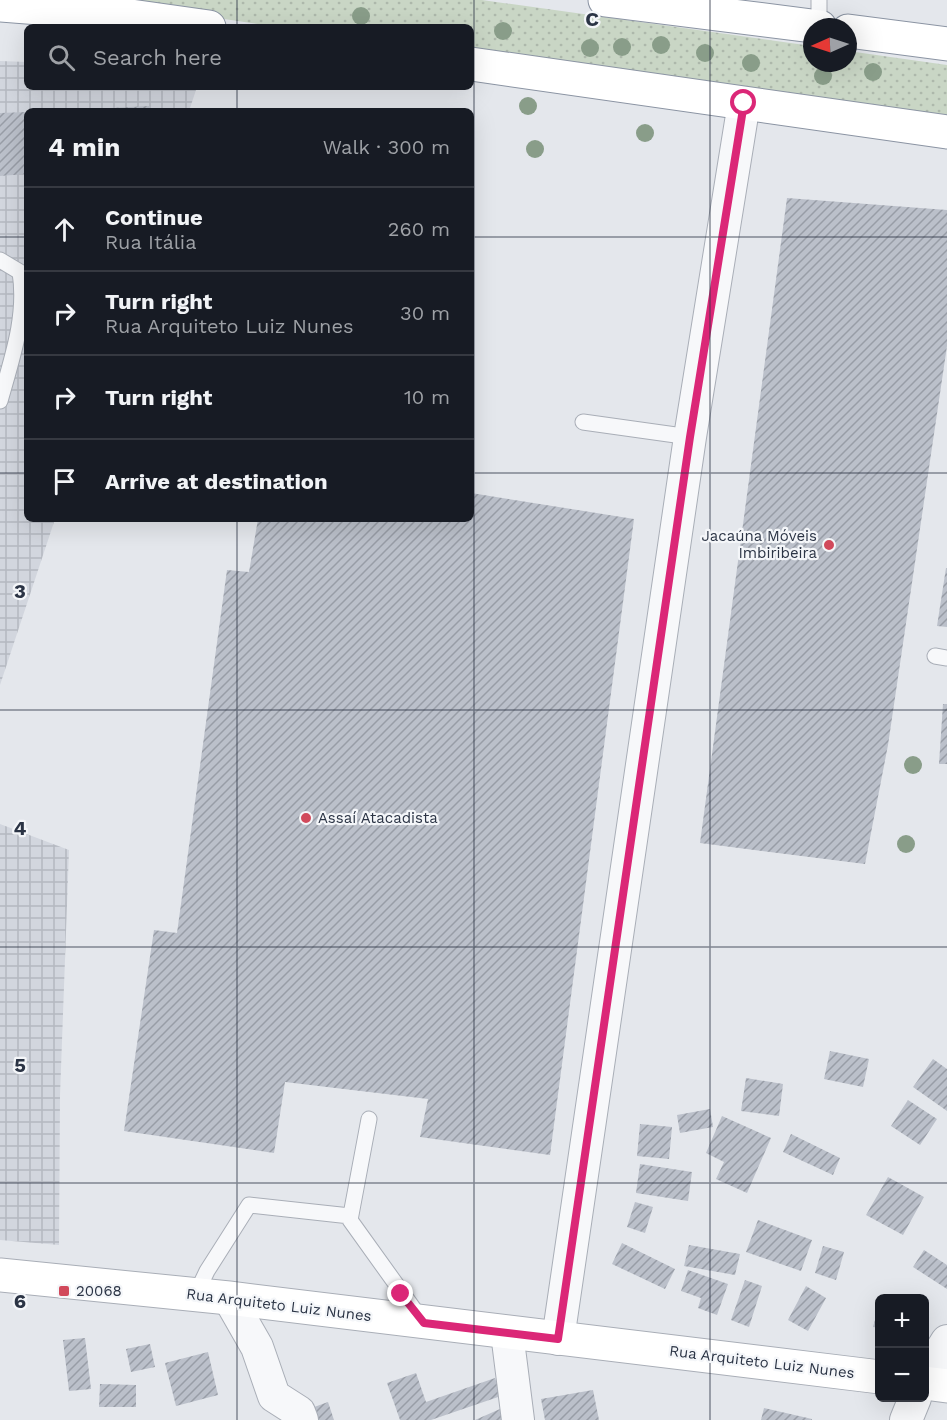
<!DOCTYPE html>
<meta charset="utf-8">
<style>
:root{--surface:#171b24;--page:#20242c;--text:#f1f3f6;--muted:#9ea1a6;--line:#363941}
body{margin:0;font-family:"Work Sans",sans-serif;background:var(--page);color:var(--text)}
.controls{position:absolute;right:18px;bottom:18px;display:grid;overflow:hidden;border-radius:9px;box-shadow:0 6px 24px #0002}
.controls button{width:54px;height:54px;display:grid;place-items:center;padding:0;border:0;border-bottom:2px solid var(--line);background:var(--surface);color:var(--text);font:30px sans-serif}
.compass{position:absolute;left:803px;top:18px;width:54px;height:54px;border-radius:50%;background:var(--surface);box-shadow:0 6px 24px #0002;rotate:267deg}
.stop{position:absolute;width:18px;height:18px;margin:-14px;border:4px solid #db2777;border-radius:50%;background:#fff}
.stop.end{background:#db2777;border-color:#fff;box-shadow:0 2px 6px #0008}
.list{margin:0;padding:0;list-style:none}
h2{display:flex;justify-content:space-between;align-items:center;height:78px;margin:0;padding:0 24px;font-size:26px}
h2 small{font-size:20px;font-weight:400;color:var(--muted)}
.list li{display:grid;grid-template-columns:39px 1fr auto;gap:18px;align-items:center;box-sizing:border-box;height:84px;padding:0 24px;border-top:2px solid var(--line)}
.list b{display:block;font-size:22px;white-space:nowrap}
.list p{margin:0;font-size:20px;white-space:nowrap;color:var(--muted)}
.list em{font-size:20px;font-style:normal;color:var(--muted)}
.icon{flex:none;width:33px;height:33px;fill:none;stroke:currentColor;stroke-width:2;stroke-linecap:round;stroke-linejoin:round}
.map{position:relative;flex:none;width:947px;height:1420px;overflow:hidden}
.search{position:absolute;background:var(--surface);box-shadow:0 6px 24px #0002;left:24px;top:24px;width:450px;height:66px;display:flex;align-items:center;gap:15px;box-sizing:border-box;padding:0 21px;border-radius:9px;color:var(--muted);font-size:22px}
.panel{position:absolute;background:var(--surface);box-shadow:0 6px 24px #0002;left:24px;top:108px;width:450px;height:414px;border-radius:9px}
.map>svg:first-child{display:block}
</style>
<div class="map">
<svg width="947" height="1420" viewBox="0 0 947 1420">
<defs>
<pattern id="industrial-grid" width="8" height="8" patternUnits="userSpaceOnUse" patternTransform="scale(1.5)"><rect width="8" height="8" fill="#d2d6de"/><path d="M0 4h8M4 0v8" fill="none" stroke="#b4b8c0"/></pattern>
<pattern id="green-dots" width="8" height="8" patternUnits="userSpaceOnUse" patternTransform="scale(1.5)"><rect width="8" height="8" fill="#c9d6c5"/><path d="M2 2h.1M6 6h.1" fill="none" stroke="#adb8ab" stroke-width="1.8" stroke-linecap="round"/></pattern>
<pattern id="building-hatch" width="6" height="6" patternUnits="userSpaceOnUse" patternTransform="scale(1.5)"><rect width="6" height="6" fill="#bbc0ca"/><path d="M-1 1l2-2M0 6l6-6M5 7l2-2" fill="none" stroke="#989da6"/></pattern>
</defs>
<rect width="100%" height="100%" fill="#e4e7ec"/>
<path fill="url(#industrial-grid)" d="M 0,61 L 27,62 L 27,87 L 197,87 L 189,111 L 27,111 L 27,519 L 55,519 L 0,685 Z
M 0,824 L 69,850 L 60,1096 L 59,1245 L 0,1240 Z"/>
<path fill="url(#green-dots)" d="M 97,0 L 482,0 L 812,46 L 812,63 L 848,63 L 848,51 L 947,65 L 947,120 L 471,55 L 471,27 L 278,27 Z"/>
<path fill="url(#building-hatch)" d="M 150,106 L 149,111 L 89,111 L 89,109 Z
M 27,112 L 27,183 L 25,183 L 25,174 L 0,176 L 0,113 Z
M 787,198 L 947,210 L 947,346 L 888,745 L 865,864 L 700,843 Z
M 471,493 L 634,519 L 550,1155 L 420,1137 L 428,1099 L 285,1082 L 274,1153 L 124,1131 L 154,930 L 177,933 L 227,570 L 249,572 L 258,519 L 471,519 Z
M 946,568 L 947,568 L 947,627 L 937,626 Z
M 943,704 L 947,704 L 947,764 L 939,764 Z
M 830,1051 L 869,1059 L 863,1087 L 824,1079 Z
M 933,1059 L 947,1069 L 947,1111 L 913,1087 Z
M 746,1078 L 783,1084 L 779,1116 L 741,1111 Z
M 908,1100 L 937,1119 L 920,1145 L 891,1126 Z
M 710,1109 L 713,1127 L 680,1133 L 677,1115 Z
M 722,1116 L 771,1138 L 747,1193 L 716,1179 L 724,1162 L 706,1153 Z
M 640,1124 L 672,1127 L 669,1159 L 637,1156 Z
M 791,1134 L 840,1158 L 833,1175 L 783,1152 Z
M 640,1164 L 692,1172 L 688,1201 L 636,1193 Z
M 888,1177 L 924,1197 L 903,1235 L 866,1215 Z
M 635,1202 L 653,1207 L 645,1233 L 627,1227 Z
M 758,1220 L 812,1240 L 801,1271 L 746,1252 Z
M 622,1243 L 675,1269 L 665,1289 L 612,1264 Z
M 689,1245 L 740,1254 L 735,1275 L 684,1266 Z
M 823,1246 L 844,1252 L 836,1280 L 815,1273 Z
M 924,1250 L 947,1265 L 947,1289 L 913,1267 Z
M 688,1270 L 728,1284 L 717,1315 L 698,1308 L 701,1298 L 681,1291 Z
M 745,1280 L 762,1286 L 749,1327 L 731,1320 Z
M 806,1286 L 826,1298 L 808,1331 L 788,1320 Z
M 879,1306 L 880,1306 L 880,1328 L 873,1327 Z
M 85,1338 L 91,1389 L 69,1391 L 63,1340 Z
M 150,1344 L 155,1367 L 131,1372 L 126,1349 Z
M 208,1352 L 218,1395 L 176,1406 L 165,1363 Z
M 416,1373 L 426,1402 L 495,1378 L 501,1396 L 431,1420 L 400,1420 L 387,1383 Z
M 100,1384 L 136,1385 L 136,1407 L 99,1407 Z
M 593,1390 L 599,1420 L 545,1420 L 541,1399 Z
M 328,1402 L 334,1420 L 310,1420 L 306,1410 Z
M 764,1408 L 812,1419 L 812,1420 L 761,1420 Z
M 500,1409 L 504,1420 L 475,1420 Z"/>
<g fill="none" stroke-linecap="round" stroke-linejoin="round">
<g stroke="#a9aeb7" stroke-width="17">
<path id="service" d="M 819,27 L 819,0
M 0,260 L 20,272 C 27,316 12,358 0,401
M 583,422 L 690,437
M 935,656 L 947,658
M 369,1119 L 350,1220 L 421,1319
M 196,1294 L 207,1271 L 249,1205 L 350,1216"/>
</g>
<g stroke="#a9aeb7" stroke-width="34">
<path id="minor" d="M 229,1298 L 257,1347 L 274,1396 L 299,1412 L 302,1420
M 507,1333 L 518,1420
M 558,1339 L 690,437 L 744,103
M 924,1378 L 947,1341
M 906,1420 L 915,1398"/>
</g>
<g stroke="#a9aeb7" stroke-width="35">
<path id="secondary" d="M 0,1275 L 229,1298 L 880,1377
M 924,1383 L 947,1386"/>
</g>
<g stroke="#8b94a3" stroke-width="35">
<path id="trunk" d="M 605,0 L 820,27
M 0,5 L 116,14 L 209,27
M 848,31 L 947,44
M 471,64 L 947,132"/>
</g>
<use href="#service" stroke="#f7f8fa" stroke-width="15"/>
<use href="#minor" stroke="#f7f8fa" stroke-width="32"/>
<use href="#secondary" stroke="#fff" stroke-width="33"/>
<use href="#trunk" stroke="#fff" stroke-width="33"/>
</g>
<g fill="#899d89">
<circle cx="361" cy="16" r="9"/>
<circle cx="503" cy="31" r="9"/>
<circle cx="661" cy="45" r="9"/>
<circle cx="622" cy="47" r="9"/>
<circle cx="590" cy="48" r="9"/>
<circle cx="705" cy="53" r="9"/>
<circle cx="751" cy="63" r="9"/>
<circle cx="873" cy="72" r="9"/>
<circle cx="823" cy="76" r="9"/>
<circle cx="528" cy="106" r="9"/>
<circle cx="645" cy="133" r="9"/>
<circle cx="535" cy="149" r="9"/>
<circle cx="913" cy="765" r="9"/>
<circle cx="906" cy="844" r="9"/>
</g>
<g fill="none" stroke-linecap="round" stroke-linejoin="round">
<path stroke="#db2777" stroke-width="8" d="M 401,1294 L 424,1323 L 558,1339 L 690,437 L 744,103"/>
</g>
<path fill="none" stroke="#2b3445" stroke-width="1.5" stroke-opacity="0.55" d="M 237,0 L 237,27M 474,0 L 474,1420M 710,0 L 710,1420M 237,87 L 237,111M 0,237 L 27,237M 471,237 L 947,237M 0,473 L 27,473M 471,473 L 947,473M 237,519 L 237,1420M 0,710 L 947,710M 0,947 L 947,947M 0,1183 L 947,1183"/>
<g fill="#d1495b" stroke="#f4f6f9" stroke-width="2">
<circle cx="829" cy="545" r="6"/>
<circle cx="306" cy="818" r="6"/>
<rect x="58" y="1285" width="12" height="12" rx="3"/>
</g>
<g text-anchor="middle" stroke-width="4.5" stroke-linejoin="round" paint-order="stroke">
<g font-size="15" fill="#2b3445" stroke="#f4f6f9" text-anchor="start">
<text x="817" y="541" text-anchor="end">Jacaúna Móveis<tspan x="817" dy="17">Imbiribeira</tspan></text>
<text x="318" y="823">Assaí Atacadista</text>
<text x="76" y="1296">20068</text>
</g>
<g font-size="15" fill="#2b3445" stroke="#f4f6f9">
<text transform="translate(279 1305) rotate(7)" y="5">Rua Arquiteto Luiz Nunes</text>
<text transform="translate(762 1362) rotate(7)" y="5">Rua Arquiteto Luiz Nunes</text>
</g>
</g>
<g font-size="20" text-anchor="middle" font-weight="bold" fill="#2b3445" stroke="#f4f6f9" stroke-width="4.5" stroke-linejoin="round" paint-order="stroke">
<text x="592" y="26">C</text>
<text x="20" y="598">3</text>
<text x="20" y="835">4</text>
<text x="20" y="1072">5</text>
<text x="20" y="1308">6</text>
</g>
</svg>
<div class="controls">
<button>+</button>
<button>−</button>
</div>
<svg class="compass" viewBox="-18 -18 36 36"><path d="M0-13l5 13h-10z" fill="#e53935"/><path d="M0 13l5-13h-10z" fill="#9ea1a6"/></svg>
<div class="stop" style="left:744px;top:103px"></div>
<div class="stop end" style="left:401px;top:1294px"></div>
<div class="search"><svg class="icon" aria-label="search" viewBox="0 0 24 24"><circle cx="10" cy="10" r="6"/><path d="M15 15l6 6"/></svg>Search here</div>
<section class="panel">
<h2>4 min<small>Walk · 300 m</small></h2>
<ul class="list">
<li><svg class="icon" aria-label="ahead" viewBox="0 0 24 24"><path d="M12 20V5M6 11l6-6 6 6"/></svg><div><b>Continue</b><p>Rua Itália</p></div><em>260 m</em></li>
<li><svg class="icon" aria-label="right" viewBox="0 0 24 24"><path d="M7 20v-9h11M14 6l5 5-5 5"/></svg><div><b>Turn right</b><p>Rua Arquiteto Luiz Nunes</p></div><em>30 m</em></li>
<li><svg class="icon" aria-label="right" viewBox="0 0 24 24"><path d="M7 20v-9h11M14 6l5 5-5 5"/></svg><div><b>Turn right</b></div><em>10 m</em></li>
<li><svg class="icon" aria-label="arrive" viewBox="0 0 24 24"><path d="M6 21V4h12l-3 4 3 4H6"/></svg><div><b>Arrive at destination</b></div></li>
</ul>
</section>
</div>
